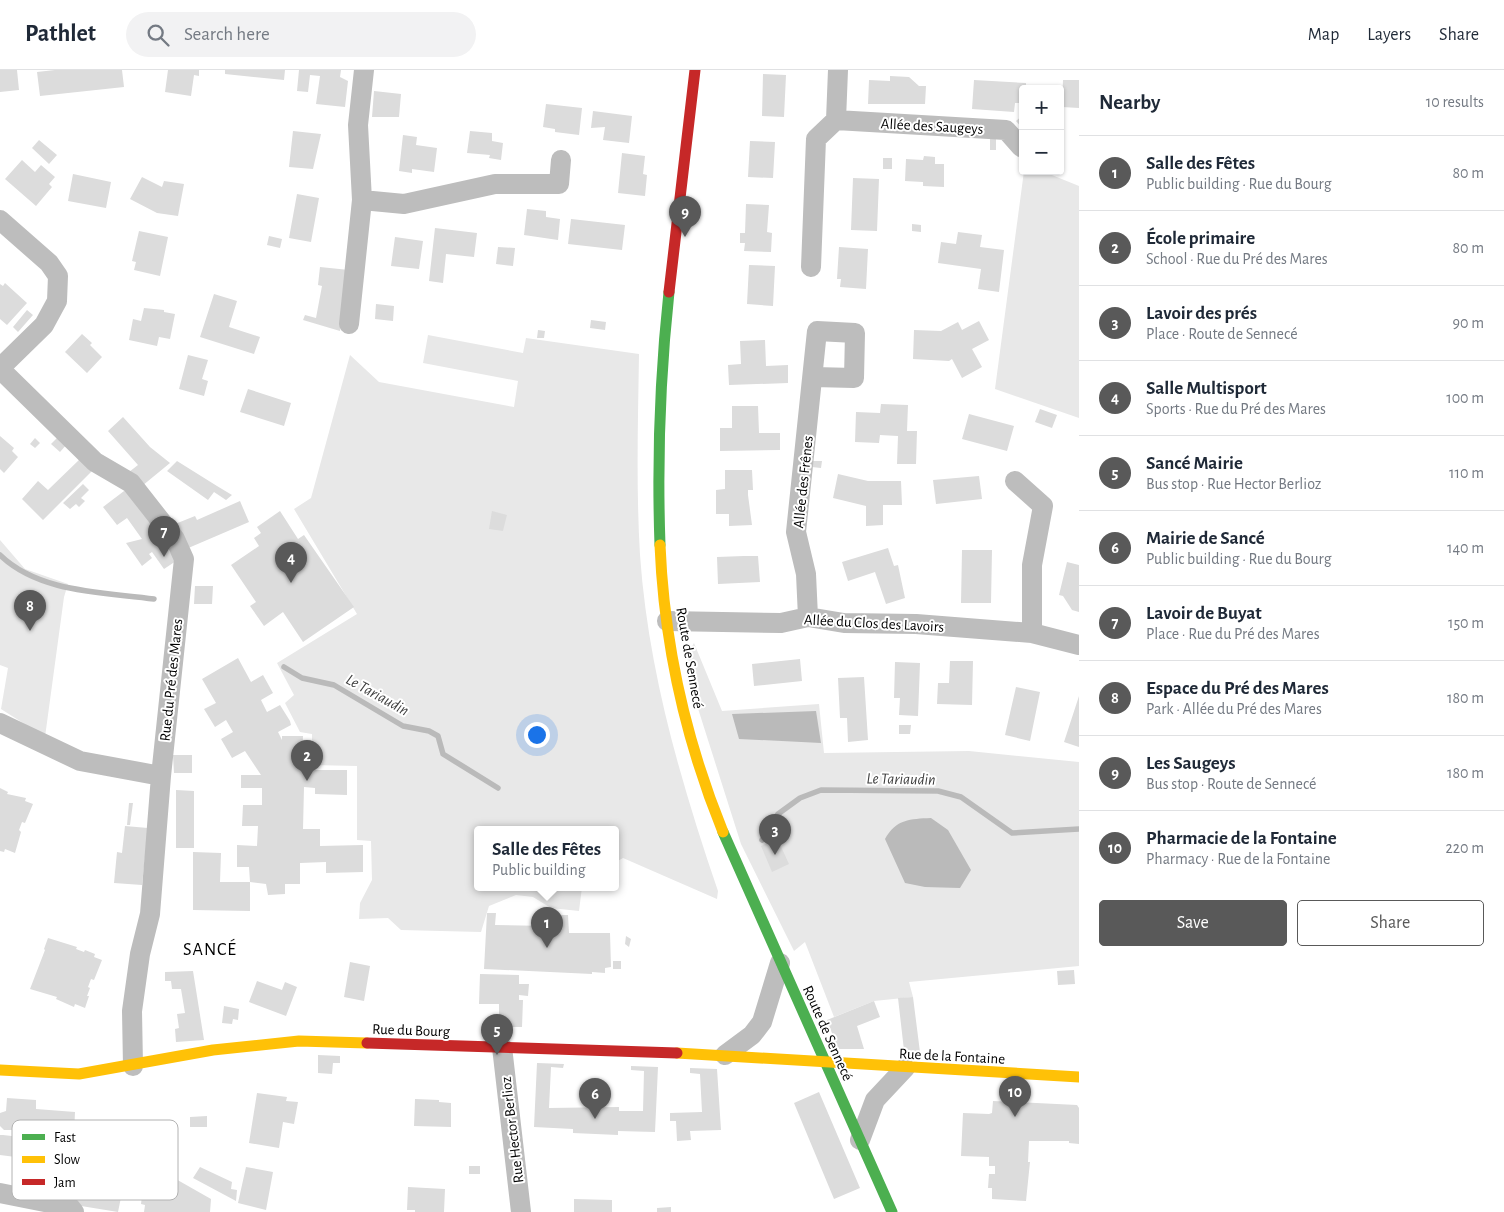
<!DOCTYPE html>
<meta charset="utf-8">
<style>
:root{--surface:#fff;--page:#f2f2f3;--text:#1f2937;--muted:#747a83;--line:#e0e1e3;--accent:#595959}
body{margin:0;font-family:"Alegreya Sans",sans-serif;background:var(--page);color:var(--text)}
.controls{position:absolute;right:15px;top:15px;display:grid;overflow:hidden;border-radius:5px;box-shadow:0 1px 4px #0004}
.controls button{width:45px;height:45px;display:grid;place-items:center;padding:0;border:0;border-bottom:1px solid var(--line);background:var(--surface);color:var(--text);font:25px sans-serif}
.you{position:absolute;left:536px;top:664px;width:18px;height:18px;margin:-12px;border:4px solid #fff;border-radius:50%;background:#1a73e8;box-shadow:0 0 0 8px #1a73e833}
.badge{display:grid;place-items:center;width:32px;height:32px;border-radius:50%;background:var(--accent);color:#fff;font-size:16px;font-weight:700}
.pin{position:absolute;translate:-50% -41px;filter:drop-shadow(0 1px 2px #0008)}
.pin::after{content:'';position:absolute;top:26px;width:18px;height:15px;background:inherit;clip-path:polygon(0 0,100% 0,50% 100%)}
.popup{position:absolute;left:474px;top:756px;width:145px;height:65px;box-sizing:border-box;display:grid;place-content:center;border-radius:5px;background:var(--surface);filter:drop-shadow(0 1px 4px #0005);font-size:16px;white-space:nowrap;color:var(--muted)}
.popup b{font-size:19px;color:var(--text)}
.popup::after{content:'';position:absolute;left:50%;top:100%;margin-left:-10px;border:10px solid transparent;border-top-color:var(--surface)}
.list{margin:0;padding:0;list-style:none}
h2{display:flex;justify-content:space-between;align-items:center;height:65px;margin:0;padding:0 20px;font-size:21px}
h2 small{font-size:16px;font-weight:400;color:var(--muted)}
.list li{display:grid;grid-template-columns:32px 1fr auto;gap:15px;align-items:center;box-sizing:border-box;height:75px;padding:0 20px;border-top:1px solid var(--line)}
.list b{display:block;font-size:19px;white-space:nowrap}
.list p{margin:0;font-size:16px;white-space:nowrap;color:var(--muted)}
.list em{font-size:16px;font-style:normal;color:var(--muted)}
.actions{display:flex;gap:10px;padding:15px 20px}
.actions a{flex:1;padding:11px 0;border:1px solid var(--accent);border-radius:5px;text-align:center;font-size:18px;color:var(--accent)}
.actions .main{background:var(--accent);color:#fff}
.icon{flex:none;width:28px;height:28px;fill:none;stroke:currentColor;stroke-width:2;stroke-linecap:round;stroke-linejoin:round}
.map{position:relative;flex:none;width:1079px;height:1142px;overflow:hidden}
header{display:flex;align-items:center;gap:30px;box-sizing:border-box;height:70px;padding:0 25px;background:var(--surface);border-bottom:1px solid var(--line)}
header strong{font-size:24px}
nav{display:flex;gap:28px;margin-inline-start:auto;font-size:18px}
.search{width:350px;height:45px;background:var(--page);display:flex;align-items:center;gap:12px;box-sizing:border-box;padding:0 18px;border-radius:28px;color:var(--muted);font-size:19px}
main{display:flex}
aside{flex:1;background:var(--surface)}
.map>svg:first-child{display:block}
</style>
<header>
<strong>Pathlet</strong>
<div class="search"><svg class="icon" aria-label="search" viewBox="0 0 24 24"><circle cx="10" cy="10" r="6"/><path d="M15 15l6 6"/></svg>Search here</div>
<nav><a>Map</a><a>Layers</a><a>Share</a></nav>
</header>
<main>
<div class="map">
<svg width="1079" height="1142" viewBox="0 0 1079 1142">
<rect width="100%" height="100%" fill="#fff"/>
<path fill="#e8e8e8" d="M 1024,101 L 1042,101 L 1079,116 L 1079,348 L 995,319 Z
M 428,265 L 523,283 L 526,268 L 639,284 C 638,351 636,418 640,485 C 648,600 681,713 718,821 L 717,829 L 623,788 L 616,792 L 616,759 L 478,759 L 478,817 L 582,817 L 579,841 L 551,838 L 533,827 L 516,825 L 489,836 L 481,862 L 401,860 L 388,848 L 359,849 L 360,833 L 372,810 L 371,771 L 357,770 L 357,696 L 312,695 L 312,664 L 300,662 L 285,633 L 294,625 L 277,593 L 357,544 L 294,439 L 311,428 L 350,285 L 379,312 L 514,337 L 518,311 L 423,293 Z
M 0,470 L 25,499 L 68,514 L 64,527 L 45,667 L 1,639 L 8,598 L 0,595 Z
M 694,573 L 722,641 L 819,634 L 824,683 L 969,681 L 1079,692 L 1079,896 L 909,912 L 913,927 L 874,931 L 834,947 L 805,872 L 794,881 L 741,774 L 688,607 L 687,585 Z"/>
<path fill="#bababa" d="M 816,641 L 821,673 L 739,669 L 732,644 Z
M 931,748 L 948,760 L 971,800 L 960,818 L 925,817 L 905,813 L 885,769 C 896,749 910,749 931,748 Z"/>
<g fill="none" stroke-linecap="round" stroke-linejoin="round">
<path stroke="#bababa" stroke-width="5.5" d="M 0,485 C 39,523 103,522 154,529
M 284,597 L 302,608 L 334,615 L 403,656 L 429,661 L 438,666 L 443,684 L 498,718
M 762,770 L 778,744 L 800,728 L 821,720 L 938,721 L 961,727 L 1012,763 L 1079,759"/>
</g>
<path fill="#dcdcdc" d="M 0,0 L 17,0 L 19,20 L 0,22 Z
M 55,0 L 122,0 L 124,17 L 40,26 L 37,2 Z
M 168,0 L 199,0 L 199,6 L 194,5 L 191,26 L 165,22 Z
M 225,0 L 285,0 L 284,10 L 225,4 Z
M 299,0 L 341,0 L 340,7 L 348,11 L 345,37 L 316,34 L 320,6 L 310,5 L 308,22 L 297,21 Z
M 763,4 L 786,5 L 784,47 L 762,46 Z
M 890,6 L 909,7 L 919,16 L 926,16 L 925,34 L 868,34 L 869,10 L 890,11 Z
M 974,10 L 1026,13 L 1026,19 L 1023,19 L 1023,33 L 1015,33 L 1014,42 L 972,39 Z
M 1063,10 L 1079,10 L 1079,38 L 1062,37 Z
M 374,21 L 401,24 L 399,47 L 372,47 Z
M 546,34 L 582,38 L 579,65 L 555,62 L 555,59 L 543,57 Z
M 593,41 L 632,46 L 629,73 L 603,70 L 605,57 L 591,58 Z
M 1023,45 L 1023,59 L 1016,51 Z
M 293,61 L 321,64 L 313,99 L 289,97 Z
M 470,61 L 492,63 L 492,71 L 503,73 L 501,90 L 489,88 L 490,85 L 467,83 Z
M 403,65 L 417,67 L 416,75 L 437,78 L 434,102 L 412,99 L 412,103 L 399,101 Z
M 990,68 L 996,69 L 996,80 L 990,80 Z
M 39,70 L 57,85 L 49,94 L 32,78 Z
M 750,71 L 775,72 L 773,108 L 748,107 Z
M 622,83 L 645,86 L 643,104 L 647,105 L 645,126 L 618,123 Z
M 924,86 L 935,87 L 935,94 L 944,94 L 944,117 L 923,116 L 923,112 L 905,111 L 906,89 L 923,90 Z
M 883,88 L 892,88 L 892,99 L 883,99 Z
M 22,90 L 35,102 L 41,95 L 55,107 L 49,114 L 52,117 L 36,136 L 5,109 Z
M 73,104 L 111,112 L 106,138 L 68,131 Z
M 142,107 L 162,117 L 164,111 L 184,114 L 178,146 L 157,143 L 130,129 Z
M 853,108 L 879,109 L 877,161 L 851,160 Z
M 297,124 L 319,128 L 311,172 L 289,168 Z
M 746,134 L 769,135 L 767,162 L 772,163 L 771,182 L 744,181 L 745,173 L 740,173 L 740,163 L 745,163 Z
M 527,139 L 546,141 L 546,147 L 560,149 L 558,170 L 524,165 Z
M 571,149 L 625,155 L 622,180 L 568,174 Z
M 912,154 L 921,155 L 921,162 L 912,161 Z
M 435,158 L 477,163 L 474,187 L 446,184 L 443,213 L 429,211 Z
M 139,161 L 168,167 L 160,206 L 134,200 L 136,192 L 132,191 Z
M 958,162 L 982,165 L 980,177 L 1004,180 L 999,222 L 978,219 L 981,199 L 938,193 L 941,172 L 956,174 Z
M 269,166 L 282,169 L 280,178 L 267,175 Z
M 395,167 L 423,171 L 419,199 L 391,196 Z
M 498,177 L 515,178 L 513,196 L 496,194 Z
M 839,177 L 868,179 L 866,219 L 840,217 L 841,209 L 837,209 Z
M 749,195 L 775,196 L 773,236 L 747,234 Z
M 320,197 L 349,200 L 340,261 L 303,250 L 305,245 L 316,248 L 322,216 L 318,215 Z
M 5,213 L 27,233 L 7,255 L 0,249 L 0,214 L 3,216 Z
M 214,224 L 237,231 L 229,257 L 260,267 L 254,284 L 200,267 Z
M 376,234 L 394,236 L 393,251 L 375,249 Z
M 144,238 L 164,240 L 164,242 L 175,244 L 170,269 L 159,267 L 157,276 L 129,270 L 133,249 L 141,251 Z
M 27,240 L 33,245 L 18,262 L 13,257 Z
M 591,250 L 606,252 L 605,260 L 590,258 Z
M 979,251 L 989,270 L 972,279 L 982,297 L 962,308 L 952,289 L 949,291 L 913,289 L 914,260 L 941,261 L 958,252 L 962,260 Z
M 538,260 L 545,261 L 544,268 L 537,268 Z
M 82,264 L 92,273 L 90,275 L 102,287 L 87,303 L 65,282 Z
M 765,270 L 766,296 L 788,295 L 788,313 L 729,315 L 728,295 L 741,294 L 740,271 Z
M 188,285 L 208,290 L 202,309 L 208,311 L 204,326 L 179,319 Z
M 248,319 L 291,333 L 284,356 L 240,342 Z
M 881,334 L 908,335 L 907,361 L 917,361 L 916,394 L 897,394 L 898,366 L 880,365 L 879,373 L 855,372 L 856,342 L 880,343 Z
M 732,336 L 758,336 L 759,363 L 780,363 L 780,380 L 720,381 L 720,358 L 732,358 Z
M 1040,339 L 1057,345 L 1052,358 L 1035,352 Z
M 969,344 L 1014,356 L 1007,381 L 962,369 Z
M 123,347 L 150,377 L 170,393 L 142,416 L 129,402 L 138,395 L 108,361 Z
M 0,366 L 14,378 L 12,381 L 18,387 L 4,403 L 0,399 Z
M 59,366 L 67,374 L 60,382 L 51,374 Z
M 35,368 L 40,373 L 35,378 L 30,374 Z
M 81,388 L 93,400 L 43,450 L 22,429 L 38,411 L 48,420 Z
M 177,391 L 217,416 L 232,425 L 226,430 L 214,422 L 208,430 L 167,401 Z
M 813,391 L 822,391 L 821,398 L 812,397 Z
M 725,400 L 752,400 L 753,420 L 748,420 L 748,425 L 752,455 L 729,456 L 729,444 L 716,444 L 716,420 L 725,419 Z
M 838,404 L 868,411 L 901,411 L 902,435 L 883,435 L 883,455 L 866,456 L 866,436 L 833,428 Z
M 979,406 L 982,429 L 936,434 L 933,410 Z
M 83,414 L 89,420 L 81,428 L 85,431 L 79,437 L 76,434 L 70,439 L 63,433 Z
M 128,418 L 169,470 L 164,473 L 176,491 L 164,499 L 152,482 L 149,484 L 152,488 L 142,496 L 126,473 L 142,469 L 127,448 L 117,455 L 103,437 Z
M 240,431 L 249,452 L 186,479 L 175,454 L 195,446 L 197,450 Z
M 280,441 L 298,469 L 304,465 L 354,537 L 303,572 L 283,542 L 264,556 L 250,536 L 256,532 L 231,495 L 259,476 L 254,468 L 261,463 L 257,457 Z
M 492,441 L 507,445 L 503,461 L 489,459 Z
M 888,478 L 894,496 L 898,495 L 905,528 L 886,534 L 875,502 L 848,511 L 842,492 Z
M 962,480 L 992,480 L 991,533 L 961,533 Z
M 744,486 L 758,486 L 760,512 L 718,514 L 717,487 Z
M 1067,492 L 1079,495 L 1079,542 L 1072,540 L 1063,526 L 1059,525 Z
M 195,516 L 213,516 L 212,534 L 194,534 Z
M 238,588 L 251,612 L 263,605 L 273,623 L 261,630 L 267,642 L 280,635 L 290,651 L 291,655 L 278,662 L 282,670 L 282,666 L 303,666 L 301,700 L 347,700 L 347,725 L 315,724 L 315,718 L 304,717 L 303,759 L 320,759 L 320,776 L 363,775 L 363,802 L 326,803 L 326,792 L 300,793 L 300,814 L 285,814 L 285,824 L 268,825 L 266,814 L 250,812 L 249,797 L 237,797 L 237,775 L 257,776 L 258,756 L 242,756 L 243,735 L 262,735 L 262,718 L 241,718 L 241,705 L 261,705 L 245,681 L 232,688 L 221,669 L 233,662 L 226,650 L 215,657 L 204,639 L 216,633 L 202,609 Z
M 800,589 L 802,611 L 754,616 L 752,594 Z
M 950,591 L 973,591 L 972,635 L 937,634 L 938,613 L 949,613 Z
M 895,592 L 920,593 L 918,646 L 899,645 L 900,628 L 894,628 Z
M 864,607 L 868,670 L 848,672 L 847,648 L 840,648 L 838,608 Z
M 1016,617 L 1040,622 L 1030,671 L 1005,665 Z
M 1079,626 L 1079,677 L 1064,672 Z
M 899,655 L 911,655 L 910,664 L 899,664 Z
M 173,685 L 192,685 L 192,703 L 174,703 Z
M 0,718 L 8,722 L 7,724 L 26,728 L 25,731 L 33,734 L 25,753 L 22,752 L 19,760 L 21,762 L 15,783 L 5,779 L 4,782 L 0,781 Z
M 176,720 L 194,721 L 194,778 L 176,778 Z
M 129,733 L 133,733 L 130,755 L 127,755 Z
M 125,756 L 148,758 L 142,815 L 114,813 L 117,782 L 122,783 Z
M 777,768 L 789,794 L 772,802 L 761,776 Z
M 193,782 L 221,783 L 220,812 L 250,812 L 250,841 L 193,840 Z
M 487,843 L 496,843 L 495,855 L 548,856 L 548,845 L 568,845 L 569,863 L 610,863 L 611,897 L 605,898 L 605,903 L 592,902 L 592,904 L 484,899 Z
M 626,866 L 631,869 L 629,877 L 625,874 Z
M 48,868 L 77,877 L 76,879 L 84,882 L 85,880 L 95,884 L 94,887 L 102,890 L 94,910 L 91,909 L 88,917 L 90,918 L 87,926 L 89,926 L 85,938 L 75,934 L 74,937 L 56,929 L 57,927 L 30,919 L 45,880 L 44,879 Z
M 613,891 L 621,891 L 621,899 L 613,899 Z
M 350,892 L 370,896 L 364,931 L 344,927 Z
M 1074,900 L 1075,914 L 1058,915 L 1057,901 Z
M 193,901 L 204,970 L 176,972 L 175,959 L 179,958 L 177,944 L 185,943 L 181,919 L 172,919 L 171,911 L 165,911 L 165,902 Z
M 480,904 L 519,905 L 519,914 L 529,914 L 528,926 L 519,925 L 519,930 L 523,930 L 522,957 L 499,957 L 499,934 L 479,934 Z
M 257,911 L 282,920 L 285,912 L 297,917 L 286,946 L 249,932 Z
M 913,927 L 921,990 L 905,989 L 898,928 Z
M 874,931 L 880,947 L 857,956 L 864,979 L 838,979 L 827,950 Z
M 224,936 L 239,939 L 238,950 L 233,949 L 232,954 L 222,953 Z
M 318,985 L 340,986 L 340,993 L 333,993 L 332,1004 L 318,1003 Z
M 537,993 L 564,994 L 563,998 L 551,997 L 549,1038 L 619,1037 L 619,1041 L 643,1041 L 644,1001 L 631,1000 L 631,996 L 658,997 L 655,1062 L 618,1061 L 618,1065 L 573,1063 L 573,1059 L 534,1057 Z
M 690,998 L 717,999 L 721,1060 L 690,1061 L 691,1070 L 677,1071 L 676,1051 L 670,1051 L 670,1043 L 702,1042 L 700,1004 L 690,1003 Z
M 819,1022 L 860,1118 L 834,1129 L 794,1033 Z
M 257,1023 L 287,1027 L 286,1031 L 298,1032 L 294,1054 L 283,1052 L 279,1078 L 249,1073 Z
M 7,1028 L 36,1030 L 36,1039 L 75,1042 L 74,1064 L 33,1061 L 32,1065 L 21,1066 L 17,1060 L 4,1060 L 0,1056 L 0,1043 L 6,1041 Z
M 415,1029 L 439,1030 L 439,1032 L 451,1033 L 451,1057 L 414,1056 Z
M 993,1031 L 1077,1035 L 1079,1038 L 1079,1074 L 1069,1073 L 1069,1071 L 1029,1071 L 1028,1092 L 1030,1092 L 1026,1131 L 992,1129 L 992,1118 L 988,1118 L 989,1104 L 995,1104 L 995,1096 L 989,1096 L 989,1087 L 961,1086 L 963,1043 L 989,1044 L 992,1043 Z
M 207,1046 L 207,1057 L 190,1057 L 190,1047 Z
M 118,1064 L 126,1070 L 100,1075 L 99,1068 Z
M 0,1065 L 3,1065 L 55,1071 L 47,1091 L 0,1085 Z
M 60,1081 L 82,1085 L 78,1105 L 108,1111 L 110,1100 L 126,1103 L 118,1142 L 75,1135 L 52,1125 L 54,1115 L 48,1114 L 52,1089 L 59,1090 Z
M 148,1087 L 174,1108 L 211,1129 L 210,1142 L 144,1142 L 145,1135 L 141,1134 L 142,1126 L 146,1126 L 151,1100 L 144,1099 Z
M 469,1096 L 480,1096 L 480,1104 L 469,1104 Z
M 200,1097 L 232,1112 L 231,1119 L 237,1120 L 236,1131 L 193,1108 Z
M 246,1097 L 273,1102 L 266,1140 L 238,1133 Z
M 408,1117 L 445,1119 L 444,1142 L 415,1142 L 415,1140 L 407,1140 Z
M 574,1129 L 612,1130 L 612,1142 L 574,1142 Z
M 671,1137 L 671,1142 L 657,1142 L 657,1138 Z"/>
<g fill="none" stroke-linecap="round" stroke-linejoin="round">
<path stroke="#bdbdbd" stroke-width="20" d="M 838,0 L 836,50 L 1006,60 L 1021,77
M 362,130 L 404,134 L 495,114 L 559,114 L 561,90
M 0,150 L 49,193 L 58,206 L 57,231 L 44,255 L 0,298
M 811,197 L 816,69 L 836,50
M 349,254 L 362,130 L 358,55 L 364,0
M 0,299 L 95,392 L 131,413 L 175,469 L 184,489 L 161,706 L 150,844 L 140,884 L 132,941 L 133,996
M 1015,411 L 1043,436 L 1032,495 L 1032,563
M 808,547 L 806,504 L 796,462 L 817,261 L 855,263 L 854,308 L 814,307
M 667,551 L 781,553 L 808,547 L 844,553 L 916,554 L 1032,563 L 1079,575
M 0,653 L 80,691 L 161,706
M 502,977 L 521,1142
M 725,985 L 752,965 L 762,952 L 780,893
M 860,1070 L 875,1030 L 905,998
M 0,1123 L 70,1137 L 74,1142"/>
<path stroke="#4caf50" stroke-width="11" d="M 660,475 C 657,390 660,306 669,222
M 723,762 L 892,1142"/>
<path stroke="#ffc107" stroke-width="11" d="M 660,475 C 664,573 686,671 723,762
M 677,983 L 1079,1007
M 0,1000 L 79,1004 L 213,980 L 299,971 L 367,973"/>
<path stroke="#c62828" stroke-width="11" d="M 669,222 L 695,0
M 367,973 L 677,983"/>
</g>
<g text-anchor="middle" stroke-width="4" stroke-linejoin="round" paint-order="stroke">
<g font-size="15" fill="#000" stroke="#fff">
<text transform="translate(932 56) rotate(3)" y="5">Allée des Saugeys</text>
<text transform="translate(803 412) rotate(-84)" y="5">Allée des Frênes</text>
<text transform="translate(874 553) rotate(3)" y="5">Allée du Clos des Lavoirs</text>
<text transform="translate(690 588) rotate(80)" y="5">Route de Sennecé</text>
<text transform="translate(171 610) rotate(-84)" y="5">Rue du Pré des Mares</text>
<text transform="translate(411 960) rotate(2)" y="5">Rue du Bourg</text>
<text transform="translate(828 963) rotate(66)" y="5">Route de Sennecé</text>
<text transform="translate(952 986) rotate(3)" y="5">Rue de la Fontaine</text>
<text transform="translate(512 1060) rotate(-97)" y="5">Rue Hector Berlioz</text>
</g>
<g font-size="16" font-style="italic" fill="#3e3e3e" stroke="#fff">
<text transform="translate(378 624) rotate(29)" y="6">Le Tariaudin</text>
<text transform="translate(901 708) rotate(1)" y="6">Le Tariaudin</text>
</g>
<g font-size="18" letter-spacing="1" fill="#000" stroke="#fff">
<text x="210" y="885">SANCÉ</text>
</g>
</g>
<rect x="12" y="1050" width="166" height="80" rx="8" fill="#fff" stroke="#b2b2b2" stroke-width="1"/>
<rect x="22" y="1064" width="23" height="6" fill="#4caf50"/>
<rect x="22" y="1086" width="23" height="7" fill="#ffc107"/>
<rect x="22" y="1109" width="23" height="6" fill="#c62828"/>
<g font-size="14" fill="#000">
<text x="54" y="1072">Fast</text>
<text x="54" y="1094">Slow</text>
<text x="54" y="1117">Jam</text>
</g>
</svg>
<div class="controls">
<button>+</button>
<button>−</button>
</div>
<div class="you"></div>
<div class="pin badge" style="left:547px;top:878px">1</div>
<div class="popup"><b>Salle des Fêtes</b>Public building</div>
<div class="pin badge" style="left:307px;top:711px">2</div>
<div class="pin badge" style="left:775px;top:785px">3</div>
<div class="pin badge" style="left:291px;top:513px">4</div>
<div class="pin badge" style="left:497px;top:985px">5</div>
<div class="pin badge" style="left:595px;top:1049px">6</div>
<div class="pin badge" style="left:164px;top:487px">7</div>
<div class="pin badge" style="left:30px;top:561px">8</div>
<div class="pin badge" style="left:685px;top:167px">9</div>
<div class="pin badge" style="left:1015px;top:1047px">10</div>
</div>
<aside>
<h2>Nearby<small>10 results</small></h2>
<ul class="list">
<li><span class="badge">1</span><div><b>Salle des Fêtes</b><p>Public building · Rue du Bourg</p></div><em>80 m</em></li>
<li><span class="badge">2</span><div><b>École primaire</b><p>School · Rue du Pré des Mares</p></div><em>80 m</em></li>
<li><span class="badge">3</span><div><b>Lavoir des prés</b><p>Place · Route de Sennecé</p></div><em>90 m</em></li>
<li><span class="badge">4</span><div><b>Salle Multisport</b><p>Sports · Rue du Pré des Mares</p></div><em>100 m</em></li>
<li><span class="badge">5</span><div><b>Sancé Mairie</b><p>Bus stop · Rue Hector Berlioz</p></div><em>110 m</em></li>
<li><span class="badge">6</span><div><b>Mairie de Sancé</b><p>Public building · Rue du Bourg</p></div><em>140 m</em></li>
<li><span class="badge">7</span><div><b>Lavoir de Buyat</b><p>Place · Rue du Pré des Mares</p></div><em>150 m</em></li>
<li><span class="badge">8</span><div><b>Espace du Pré des Mares</b><p>Park · Allée du Pré des Mares</p></div><em>180 m</em></li>
<li><span class="badge">9</span><div><b>Les Saugeys</b><p>Bus stop · Route de Sennecé</p></div><em>180 m</em></li>
<li><span class="badge">10</span><div><b>Pharmacie de la Fontaine</b><p>Pharmacy · Rue de la Fontaine</p></div><em>220 m</em></li>
</ul>
<div class="actions"><a class="main">Save</a><a>Share</a></div>
</aside>
</main>
